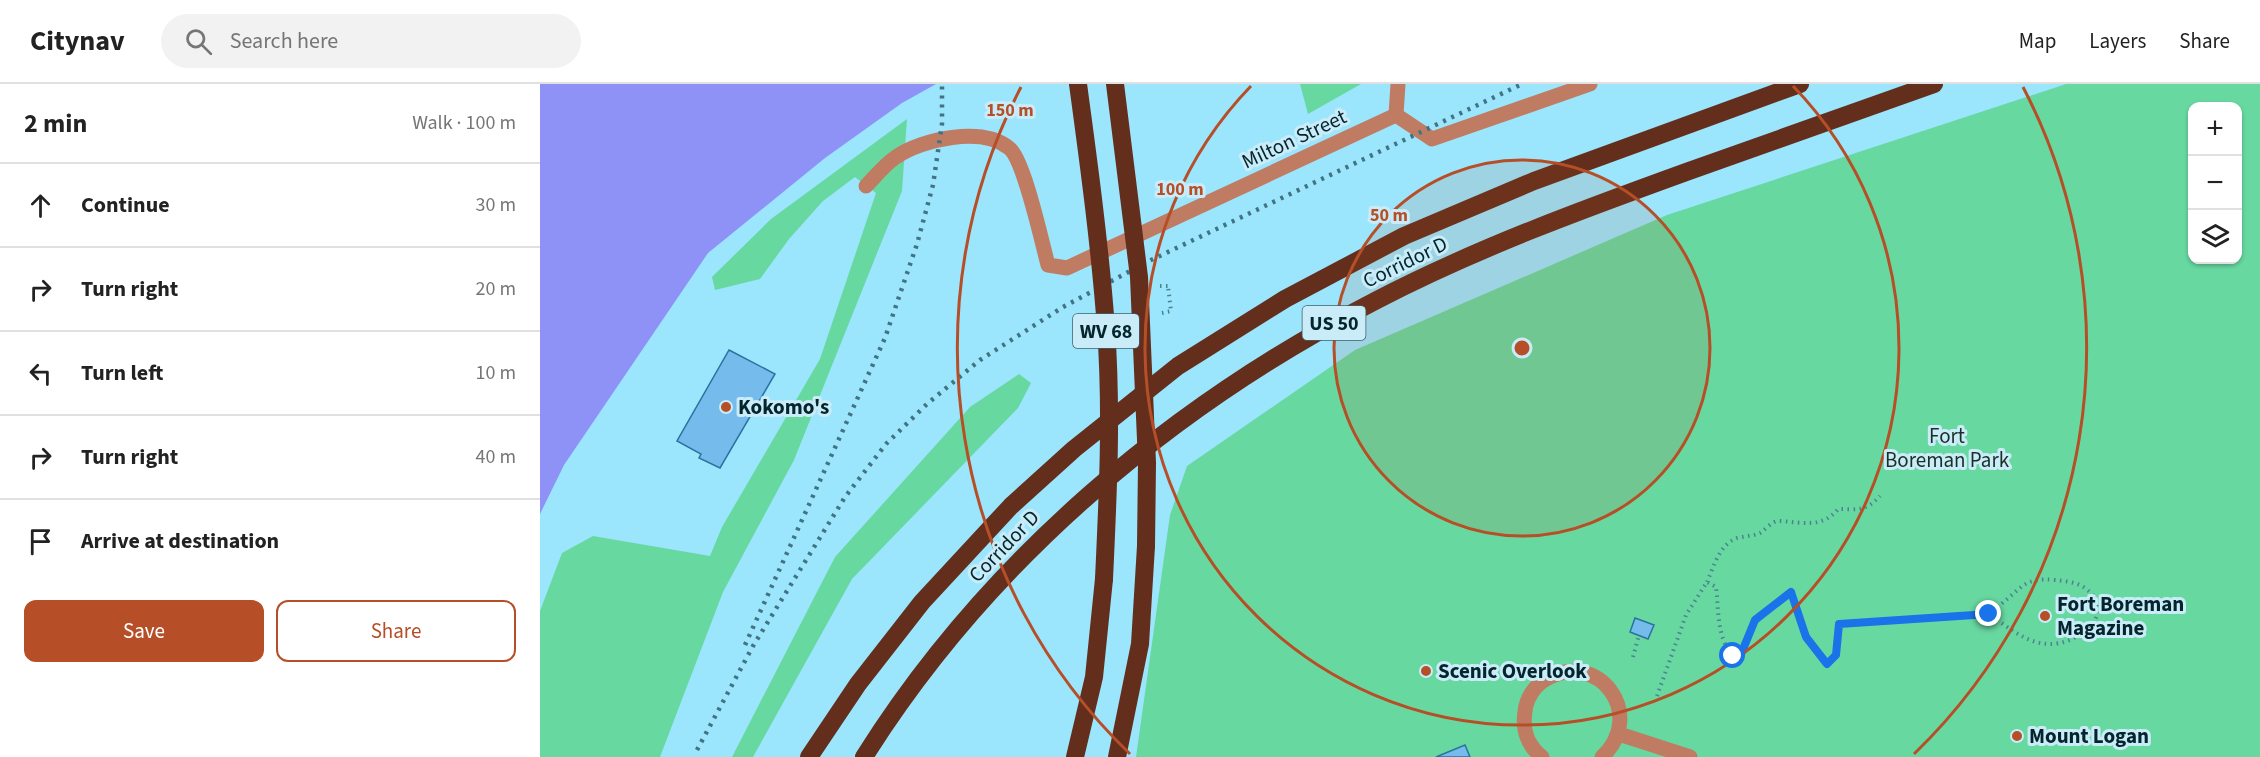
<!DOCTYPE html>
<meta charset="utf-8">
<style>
:root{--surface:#fff;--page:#f2f2f2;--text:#222;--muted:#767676;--line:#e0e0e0;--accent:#b64f27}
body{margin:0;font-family:"Source Sans 3",sans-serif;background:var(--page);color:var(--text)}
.controls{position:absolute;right:18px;top:18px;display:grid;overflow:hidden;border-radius:12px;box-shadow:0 2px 4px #0004}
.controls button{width:54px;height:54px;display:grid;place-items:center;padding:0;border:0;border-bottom:2px solid var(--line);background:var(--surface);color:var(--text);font:30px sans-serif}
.stop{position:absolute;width:18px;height:18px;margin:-14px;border:4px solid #1a73e8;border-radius:50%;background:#fff}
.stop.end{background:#1a73e8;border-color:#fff;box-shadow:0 2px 6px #0008}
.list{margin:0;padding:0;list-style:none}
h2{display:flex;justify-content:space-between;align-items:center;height:78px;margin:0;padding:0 24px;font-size:26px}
h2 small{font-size:20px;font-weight:400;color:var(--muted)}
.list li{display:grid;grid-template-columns:39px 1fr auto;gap:18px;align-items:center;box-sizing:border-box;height:84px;padding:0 24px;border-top:2px solid var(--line)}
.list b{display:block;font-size:22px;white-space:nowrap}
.list em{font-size:20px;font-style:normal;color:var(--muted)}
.actions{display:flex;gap:12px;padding:18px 24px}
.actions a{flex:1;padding:14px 0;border:2px solid var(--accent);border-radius:12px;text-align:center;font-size:21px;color:var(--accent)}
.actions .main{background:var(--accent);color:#fff}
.icon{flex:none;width:33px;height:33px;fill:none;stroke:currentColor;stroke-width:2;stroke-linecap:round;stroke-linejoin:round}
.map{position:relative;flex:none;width:1720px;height:673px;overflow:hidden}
header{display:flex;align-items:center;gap:36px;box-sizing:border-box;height:84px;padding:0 30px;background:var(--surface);border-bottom:2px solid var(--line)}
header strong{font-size:28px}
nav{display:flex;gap:33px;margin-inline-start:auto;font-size:21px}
.search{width:420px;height:54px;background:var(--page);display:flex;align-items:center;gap:15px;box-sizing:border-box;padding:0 21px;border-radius:33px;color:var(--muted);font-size:22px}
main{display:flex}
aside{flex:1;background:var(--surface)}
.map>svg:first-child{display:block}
</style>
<header>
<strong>Citynav</strong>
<div class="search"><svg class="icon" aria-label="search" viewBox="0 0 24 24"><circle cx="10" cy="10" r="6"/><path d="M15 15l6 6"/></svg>Search here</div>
<nav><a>Map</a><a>Layers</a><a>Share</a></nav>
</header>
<main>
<aside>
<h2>2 min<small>Walk · 100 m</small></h2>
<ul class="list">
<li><svg class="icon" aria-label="ahead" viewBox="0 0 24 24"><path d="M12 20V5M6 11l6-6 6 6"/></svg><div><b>Continue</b></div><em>30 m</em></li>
<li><svg class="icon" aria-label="right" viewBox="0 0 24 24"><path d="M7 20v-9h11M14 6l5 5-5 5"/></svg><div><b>Turn right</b></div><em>20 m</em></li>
<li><svg class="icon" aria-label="left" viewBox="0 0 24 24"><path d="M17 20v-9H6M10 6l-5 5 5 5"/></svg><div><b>Turn left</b></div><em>10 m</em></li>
<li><svg class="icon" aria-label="right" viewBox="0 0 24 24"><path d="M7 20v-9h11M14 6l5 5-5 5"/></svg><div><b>Turn right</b></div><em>40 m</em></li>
<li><svg class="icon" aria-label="arrive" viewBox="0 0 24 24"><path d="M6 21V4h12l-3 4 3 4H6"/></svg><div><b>Arrive at destination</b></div></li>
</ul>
<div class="actions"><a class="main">Save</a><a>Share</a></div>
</aside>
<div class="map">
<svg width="1720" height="673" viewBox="0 0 1720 673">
<rect width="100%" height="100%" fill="#9be5fd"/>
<path fill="#68d8a1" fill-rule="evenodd" d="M 760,0 L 821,0 L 768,30 Z
M 1526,0 L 1720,0 L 1720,673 L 596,673 L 630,431 L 647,382 L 815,266 L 1127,131 ZM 1652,22 L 1698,22 L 1698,176 L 1652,176 Z
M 367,35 L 362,107 L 254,376 L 183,508 L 120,673 L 0,673 L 0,527 L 22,469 L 53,452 L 170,472 L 182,443 L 280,275 L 336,109 L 315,93 L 283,117 L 249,155 L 220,195 L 175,206 L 172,193 L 231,135 Z
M 479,290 L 491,299 L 478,324 L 312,495 L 213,673 L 192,673 L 295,473 L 430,323 Z"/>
<path fill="#8e92f7" d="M 0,0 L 396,0 L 362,19 L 285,74 L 168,169 L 24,381 L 0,430 Z"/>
<path fill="#75bcec" stroke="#2a729f" stroke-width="1.5" d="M 189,266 L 235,290 L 180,384 L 159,374 L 161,370 L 137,357 Z
M 1095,534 L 1114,541 L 1108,555 L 1090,548 Z
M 925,661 L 930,673 L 896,673 Z"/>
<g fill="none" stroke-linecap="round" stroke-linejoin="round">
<path stroke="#4e8292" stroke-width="4" stroke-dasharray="1.5 4.5" stroke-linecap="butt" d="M 622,229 L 631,227 L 628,202
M 1167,498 C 1174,482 1179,461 1197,454 C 1205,452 1213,452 1220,449 C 1226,445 1232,437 1239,437 C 1262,438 1282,445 1298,425 C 1319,425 1325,428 1340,412
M 1093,573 L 1099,551
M 1117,612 L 1146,531 L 1167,498 L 1176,503 C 1179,525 1176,563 1199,575 L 1215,536 L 1251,508 C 1259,536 1268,558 1287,580 L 1296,571 L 1299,540 C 1337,537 1375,535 1413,532 C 1423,532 1440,534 1449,530 C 1453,528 1457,524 1460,521 C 1482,504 1484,493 1515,496 C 1525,497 1536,498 1545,504 C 1579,529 1538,561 1509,560 C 1485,559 1468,543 1449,530"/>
<path stroke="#c07c63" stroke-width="15" d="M 856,31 L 858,0
M 326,102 C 335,93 345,80 356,73 C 382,55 442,42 469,64 C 484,75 502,159 508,181 L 527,184 L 856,31 L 892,55 L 1050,0
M 1079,650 L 1150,673
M 1002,673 C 988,662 982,646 985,628 C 986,615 994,602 1006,595 C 1059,565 1107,631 1062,673"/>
<path stroke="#632e1b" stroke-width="18" d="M 269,673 L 318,600 L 382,518 L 471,422 L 534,365 L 638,282 L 745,215 L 864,152 L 994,97 L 1260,0
M 324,673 C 448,476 631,322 837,216 C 937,164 1044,125 1149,87 C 1231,58 1313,29 1394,0
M 535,673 L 554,593 L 564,495
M 577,673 L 600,560 L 606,462"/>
<path stroke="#427382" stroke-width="4.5" stroke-dasharray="3 6" stroke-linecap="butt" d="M 205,561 L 345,254 L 377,160 L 393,101 L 402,40 L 402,0
M 157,666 L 213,562 L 305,413 L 346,360 L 387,320 L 440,276 L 523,223 L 609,177 L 982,0"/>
<path stroke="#4e8292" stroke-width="4" stroke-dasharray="1.5 4.5" stroke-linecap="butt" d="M 620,202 L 628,202"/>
<path stroke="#632e1b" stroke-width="18" d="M 538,0 C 549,81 560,163 566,244 C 572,328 568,411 564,495
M 575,0 L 599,193 L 607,379 L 606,462"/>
</g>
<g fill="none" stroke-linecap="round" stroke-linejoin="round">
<path stroke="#1a73e8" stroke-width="8" d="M 1193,572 L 1199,575 L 1215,536 L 1251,508 L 1266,553 L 1287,580 L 1296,571 L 1299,540 L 1449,530"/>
</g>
<circle cx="982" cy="264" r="188" fill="#b64f27" fill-opacity=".12"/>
<g fill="none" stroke="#b64f27" stroke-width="3">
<circle cx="982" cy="264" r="188"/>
<path d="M1253 2A377 377 0 1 1 711 2"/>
<path d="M590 670A565 565 0 0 1 481 3M1483 3A565 565 0 0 1 1374 670"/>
</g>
<g fill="#b64f27" stroke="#c9ecf8" stroke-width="2">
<circle cx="186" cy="323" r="6"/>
<circle cx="1505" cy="532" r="6"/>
<circle cx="886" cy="587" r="6"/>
<circle cx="1477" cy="652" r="6"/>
</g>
<g text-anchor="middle" stroke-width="6" stroke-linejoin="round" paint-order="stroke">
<g fill="#c9ecf8" stroke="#40616a" stroke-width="1.5">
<rect x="762.5" y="222" width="63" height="34" rx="4.5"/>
<rect x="533" y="230" width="66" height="34" rx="4.5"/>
</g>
<g font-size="20" font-weight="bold" fill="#05252d">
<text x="794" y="246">US 50</text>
<text x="566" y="254">WV 68</text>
</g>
<g font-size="21" fill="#05252d" stroke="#c9ecf8">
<text transform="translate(754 55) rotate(-25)" y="7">Milton Street</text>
<text transform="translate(865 178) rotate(-26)" y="7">Corridor D</text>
<text transform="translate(464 462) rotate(-46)" y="7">Corridor D</text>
</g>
<g font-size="21" font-weight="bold" fill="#05252d" stroke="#c9ecf8" text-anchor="start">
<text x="198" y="330">Kokomo's</text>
<text x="1517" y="527">Fort Boreman<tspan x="1517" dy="24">Magazine</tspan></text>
<text x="898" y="594">Scenic Overlook</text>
<text x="1489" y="659">Mount Logan</text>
</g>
<g font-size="21" fill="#1a3024" stroke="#c9ecf8">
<text x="1407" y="359">Fort<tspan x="1407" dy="24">Boreman Park</tspan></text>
</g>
</g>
<circle cx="982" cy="264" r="9" fill="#b64f27" stroke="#c9ecf8" stroke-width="3"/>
<g font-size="18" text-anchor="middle" font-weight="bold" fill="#b64f27" stroke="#c9ecf8" stroke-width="6" stroke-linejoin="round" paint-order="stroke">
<text x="470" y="32">150 m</text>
<text x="640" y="111">100 m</text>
<text x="849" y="137">50 m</text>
</g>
</svg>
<div class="controls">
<button>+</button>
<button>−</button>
<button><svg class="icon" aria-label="layers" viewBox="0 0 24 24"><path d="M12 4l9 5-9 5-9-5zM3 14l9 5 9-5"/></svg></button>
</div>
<div class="stop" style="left:1193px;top:572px"></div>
<div class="stop end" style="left:1449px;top:530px"></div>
</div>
</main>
